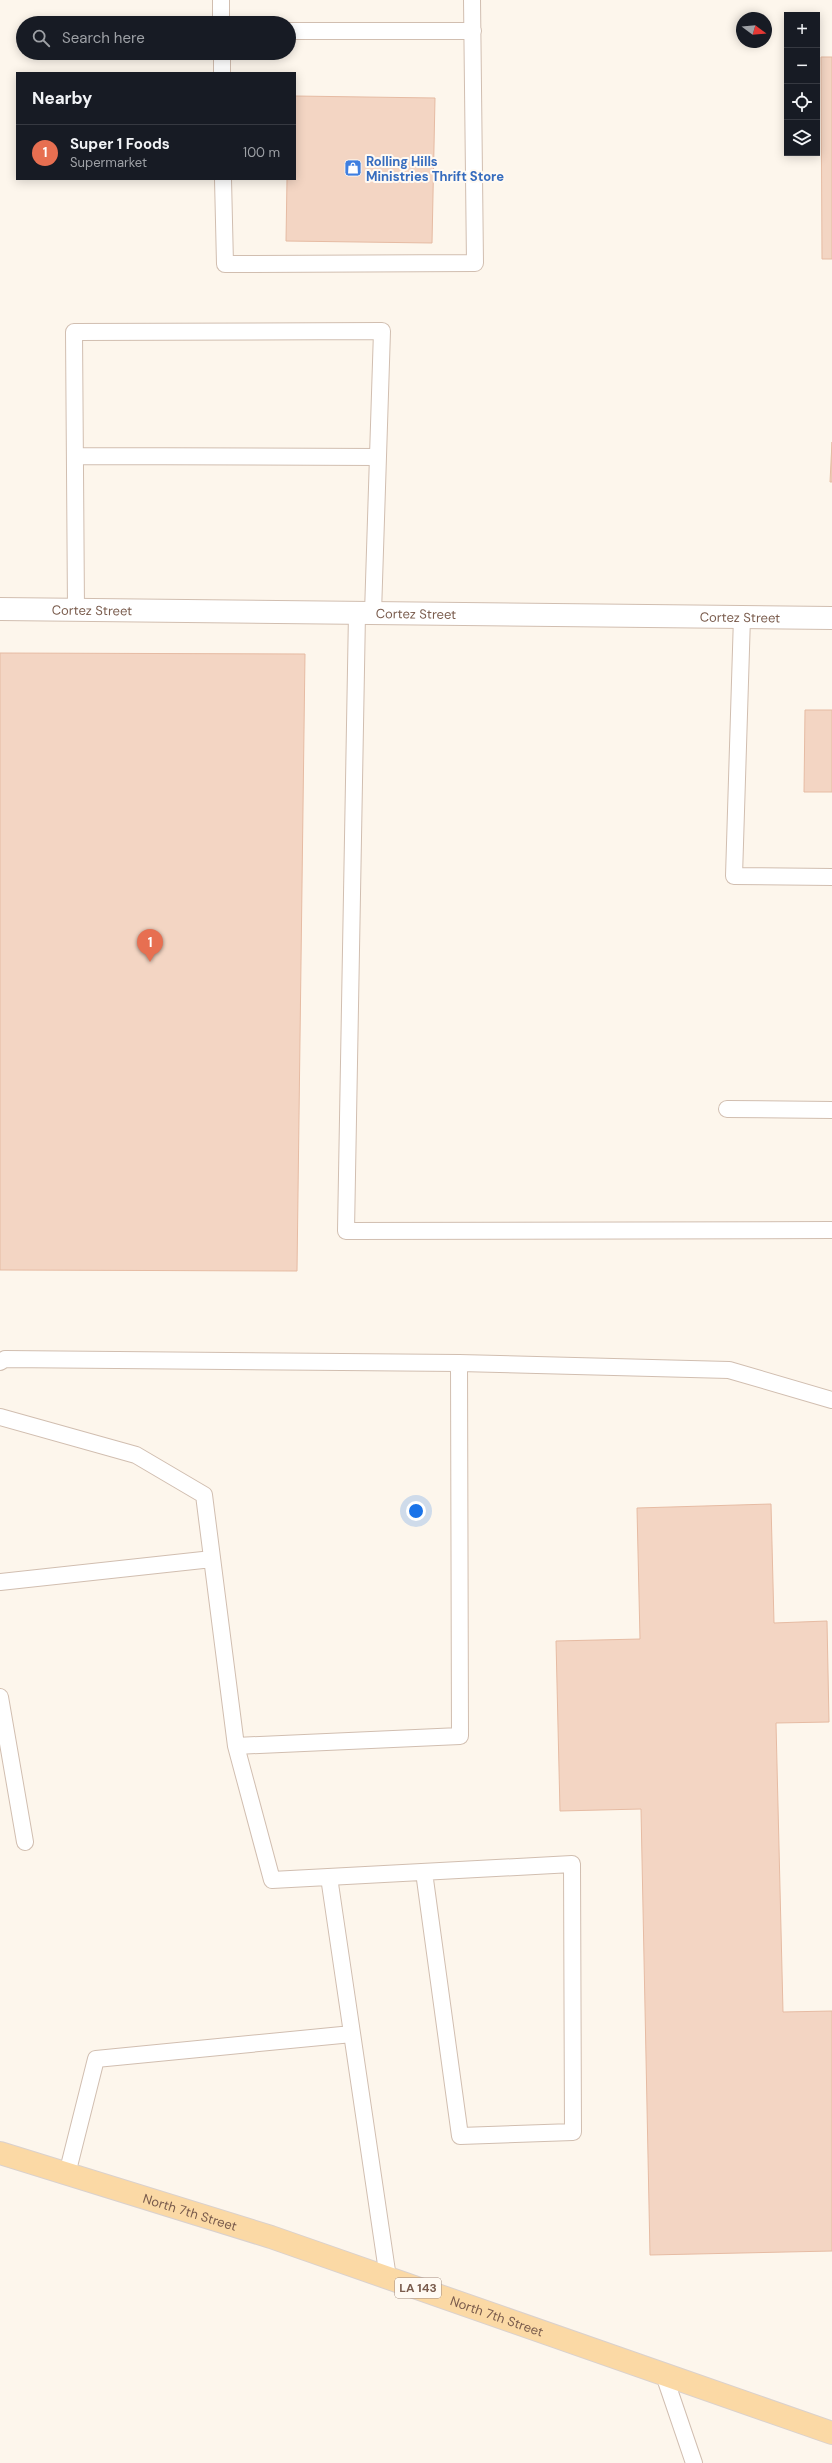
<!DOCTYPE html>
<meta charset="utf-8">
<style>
:root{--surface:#171b24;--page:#20242c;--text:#f1f3f6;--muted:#9ea1a6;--line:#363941;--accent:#e76f51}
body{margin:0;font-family:"DM Sans",sans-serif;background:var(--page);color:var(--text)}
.controls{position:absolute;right:12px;top:12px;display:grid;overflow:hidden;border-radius:0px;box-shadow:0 2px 10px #0003}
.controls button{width:36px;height:36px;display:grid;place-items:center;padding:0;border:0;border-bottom:1px solid var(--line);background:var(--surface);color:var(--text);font:20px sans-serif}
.compass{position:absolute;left:736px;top:12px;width:36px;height:36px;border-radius:50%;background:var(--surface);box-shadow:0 2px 10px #0003;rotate:106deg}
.you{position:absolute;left:416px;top:1511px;width:14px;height:14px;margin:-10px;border:3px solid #fff;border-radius:50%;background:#1a73e8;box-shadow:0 0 0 6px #1a73e833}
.badge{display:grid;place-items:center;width:26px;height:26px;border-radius:50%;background:var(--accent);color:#fff;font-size:13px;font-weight:700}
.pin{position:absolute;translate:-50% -33px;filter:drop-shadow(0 1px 2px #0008)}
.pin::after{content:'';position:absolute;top:21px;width:14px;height:12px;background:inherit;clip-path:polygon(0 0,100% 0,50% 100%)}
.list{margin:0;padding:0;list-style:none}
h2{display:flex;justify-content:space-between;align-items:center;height:52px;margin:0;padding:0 16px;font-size:17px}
h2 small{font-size:13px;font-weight:400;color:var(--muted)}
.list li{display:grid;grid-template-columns:26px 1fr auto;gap:12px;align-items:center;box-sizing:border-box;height:56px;padding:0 16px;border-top:1px solid var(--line)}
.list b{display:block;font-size:15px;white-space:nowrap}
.list p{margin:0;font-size:13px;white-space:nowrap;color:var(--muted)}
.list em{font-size:13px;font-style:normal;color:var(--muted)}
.icon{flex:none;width:22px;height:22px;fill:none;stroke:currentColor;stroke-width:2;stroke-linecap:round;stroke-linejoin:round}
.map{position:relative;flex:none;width:832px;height:2463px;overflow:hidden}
.search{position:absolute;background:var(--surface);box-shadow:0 2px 10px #0003;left:16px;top:16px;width:280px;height:44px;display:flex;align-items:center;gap:10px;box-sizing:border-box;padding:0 14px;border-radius:22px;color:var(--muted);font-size:15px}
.panel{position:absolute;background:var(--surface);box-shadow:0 2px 10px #0003;left:16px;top:72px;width:280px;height:108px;border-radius:0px}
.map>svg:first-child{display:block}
</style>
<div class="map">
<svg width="832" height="2463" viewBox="0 0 832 2463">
<rect width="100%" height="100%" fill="#fdf6ec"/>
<path fill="#f3d5c3" stroke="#e6bba3" d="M 821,57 L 832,57 L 832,259 L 822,259 Z
M 295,96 L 435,98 L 432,243 L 286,241 L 287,179 L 295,179 Z
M 832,442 L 832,482 L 830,482 Z
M 0,653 L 305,654 L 297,1271 L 0,1270 Z
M 805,710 L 832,710 L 832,792 L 804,792 Z
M 771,1504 L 774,1623 L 827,1621 L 829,1722 L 776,1723 L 783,2012 L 832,2011 L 832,2251 L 650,2255 L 641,1809 L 560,1811 L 556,1641 L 640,1639 L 637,1508 Z"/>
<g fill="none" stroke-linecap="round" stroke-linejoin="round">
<g stroke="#d1beb0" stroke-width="18">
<path id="service" d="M 221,0 L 221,23
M 289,31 L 473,31
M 222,53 L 222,73
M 223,179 L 225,264 L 475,263 L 472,0
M 75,456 L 378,457
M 76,609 L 74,332 L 382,331 L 373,613
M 357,613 L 346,1231 L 832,1230
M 742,617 L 734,876 L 832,877
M 727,1109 L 832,1110
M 0,1362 L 5,1359 L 459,1363 L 729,1370 L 832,1400
M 0,1417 L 136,1455 L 204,1495 L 236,1746 L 460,1736 L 459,1363
M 0,1582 L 212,1559
M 0,1697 L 25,1842
M 236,1746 L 272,1880 L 572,1864 L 573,2132 L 460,2136 L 424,1872
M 329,1877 L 388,2278
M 67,2174 L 96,2059 L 352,2034
M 664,2375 L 694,2463"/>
</g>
<g stroke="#d1beb0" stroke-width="24">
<g id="minor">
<path id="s1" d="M 0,609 L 832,618"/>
</g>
</g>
<g stroke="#dad1cd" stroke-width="24">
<g id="primary">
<path id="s2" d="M 0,2153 L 271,2237 L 832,2433"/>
</g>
</g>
<use href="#service" stroke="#fff" stroke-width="16"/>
<use href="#minor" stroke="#fff" stroke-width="22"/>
<use href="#primary" stroke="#fbd9a5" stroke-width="22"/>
</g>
<defs>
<g id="shop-square" transform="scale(0.9)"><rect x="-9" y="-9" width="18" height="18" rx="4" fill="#3f7fe0" stroke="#fffaf3"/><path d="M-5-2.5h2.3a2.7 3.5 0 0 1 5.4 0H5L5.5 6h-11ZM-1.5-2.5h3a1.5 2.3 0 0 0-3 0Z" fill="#fff"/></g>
</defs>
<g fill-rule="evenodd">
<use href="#shop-square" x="353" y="168"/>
</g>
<g text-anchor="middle" stroke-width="4" stroke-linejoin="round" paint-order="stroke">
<rect fill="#fffaf3" stroke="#a28b7f" stroke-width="1" x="395" y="2278" width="46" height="20" rx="3"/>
<g font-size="12" font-weight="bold" fill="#7a5c4d">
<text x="418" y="2292">LA 143</text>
</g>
<g font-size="13" font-weight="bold" fill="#366cbe" stroke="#fffaf3" text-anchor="start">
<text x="366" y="166">Rolling Hills<tspan x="366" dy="15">Ministries Thrift Store</tspan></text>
</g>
<g font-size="13" fill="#7a5c4d" stroke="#fffaf3">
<text dy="5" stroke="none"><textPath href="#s1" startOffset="92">Cortez Street</textPath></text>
<text dy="5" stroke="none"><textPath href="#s1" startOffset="416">Cortez Street</textPath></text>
<text dy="5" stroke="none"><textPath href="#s1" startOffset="740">Cortez Street</textPath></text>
<text dy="5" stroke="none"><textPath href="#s2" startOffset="199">North 7th Street</textPath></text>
<text dy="5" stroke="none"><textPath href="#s2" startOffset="523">North 7th Street</textPath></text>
</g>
</g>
</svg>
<div class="controls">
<button>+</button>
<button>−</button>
<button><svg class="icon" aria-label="locate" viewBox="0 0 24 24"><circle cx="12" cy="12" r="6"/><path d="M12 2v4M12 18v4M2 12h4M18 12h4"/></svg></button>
<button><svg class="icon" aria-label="layers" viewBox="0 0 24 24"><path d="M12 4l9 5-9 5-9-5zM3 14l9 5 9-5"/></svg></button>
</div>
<svg class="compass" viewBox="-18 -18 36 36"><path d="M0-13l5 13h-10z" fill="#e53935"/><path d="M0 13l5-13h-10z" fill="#9ea1a6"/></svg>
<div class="you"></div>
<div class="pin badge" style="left:150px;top:962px">1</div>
<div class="search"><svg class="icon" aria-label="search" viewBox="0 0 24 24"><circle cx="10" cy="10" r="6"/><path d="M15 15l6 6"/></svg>Search here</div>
<section class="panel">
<h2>Nearby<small></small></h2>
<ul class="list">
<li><span class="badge">1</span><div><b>Super 1 Foods</b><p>Supermarket</p></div><em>100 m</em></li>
</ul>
</section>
</div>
